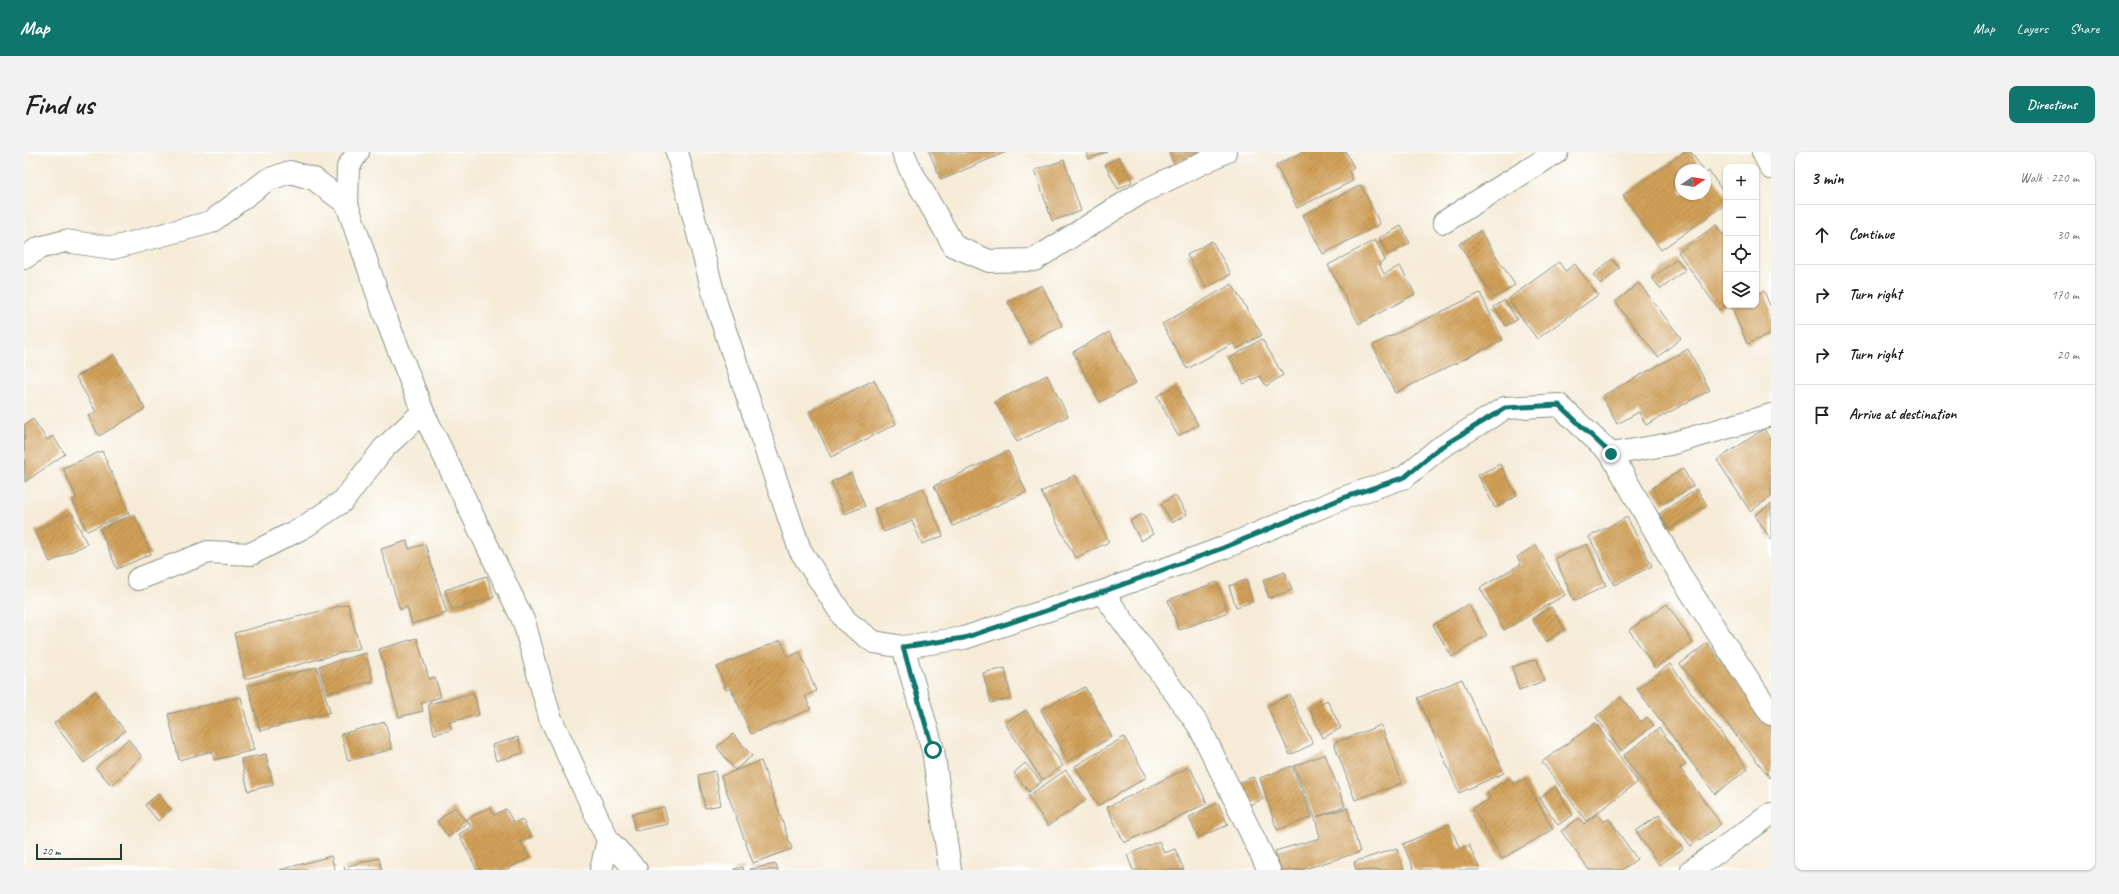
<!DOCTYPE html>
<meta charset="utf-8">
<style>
:root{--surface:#fff;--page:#f2f2f2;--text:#202124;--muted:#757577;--line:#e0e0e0;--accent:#0f766e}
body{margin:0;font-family:Caveat,sans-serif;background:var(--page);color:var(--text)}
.controls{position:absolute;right:12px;top:12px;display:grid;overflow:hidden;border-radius:8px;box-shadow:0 1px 3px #0004}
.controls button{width:36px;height:36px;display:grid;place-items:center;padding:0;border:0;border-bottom:1px solid var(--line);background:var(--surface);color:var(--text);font:20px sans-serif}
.compass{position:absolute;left:1651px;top:12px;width:36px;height:36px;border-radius:50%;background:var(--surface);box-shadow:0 1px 3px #0004;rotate:78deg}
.scale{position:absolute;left:12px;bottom:10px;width:86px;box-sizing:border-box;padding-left:4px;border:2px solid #1f3d34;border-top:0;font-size:11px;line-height:14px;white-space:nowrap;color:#1f3d34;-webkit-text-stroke:3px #fff;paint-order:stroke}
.stop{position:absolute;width:12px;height:12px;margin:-9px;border:3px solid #0f766e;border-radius:50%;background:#fff}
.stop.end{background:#0f766e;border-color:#fff;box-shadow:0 1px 4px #0008}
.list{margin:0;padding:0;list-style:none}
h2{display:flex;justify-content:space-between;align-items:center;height:52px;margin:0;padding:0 16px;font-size:17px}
h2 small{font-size:13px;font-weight:400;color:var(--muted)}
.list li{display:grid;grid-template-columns:26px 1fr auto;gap:12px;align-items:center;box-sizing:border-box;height:60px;padding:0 16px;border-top:1px solid var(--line)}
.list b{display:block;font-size:15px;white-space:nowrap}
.list em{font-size:13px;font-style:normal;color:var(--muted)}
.icon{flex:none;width:22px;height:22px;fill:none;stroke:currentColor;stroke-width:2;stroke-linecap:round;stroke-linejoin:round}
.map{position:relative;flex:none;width:1747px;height:718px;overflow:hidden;border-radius:8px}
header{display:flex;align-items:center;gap:24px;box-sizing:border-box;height:56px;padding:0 20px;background:var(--accent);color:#fff}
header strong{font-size:19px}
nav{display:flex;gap:22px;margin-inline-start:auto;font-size:14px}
.intro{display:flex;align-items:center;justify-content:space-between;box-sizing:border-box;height:96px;padding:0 24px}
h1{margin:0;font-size:28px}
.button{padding:10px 18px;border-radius:8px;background:var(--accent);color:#fff;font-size:14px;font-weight:700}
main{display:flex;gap:24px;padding:0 24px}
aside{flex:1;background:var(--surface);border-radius:8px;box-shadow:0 1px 3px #0004}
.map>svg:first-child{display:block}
</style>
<header>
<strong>Map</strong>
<nav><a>Map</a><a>Layers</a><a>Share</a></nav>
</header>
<div class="intro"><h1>Find us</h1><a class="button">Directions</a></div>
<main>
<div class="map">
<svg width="1747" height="718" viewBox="0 0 1747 718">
<defs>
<pattern id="building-hatch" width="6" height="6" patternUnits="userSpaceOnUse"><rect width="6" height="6" fill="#d2a058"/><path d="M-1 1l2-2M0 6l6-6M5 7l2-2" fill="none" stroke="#aa844a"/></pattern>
</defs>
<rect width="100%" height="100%" fill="#fff"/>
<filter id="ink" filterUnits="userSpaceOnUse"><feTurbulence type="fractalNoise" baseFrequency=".025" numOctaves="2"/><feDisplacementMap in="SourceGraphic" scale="8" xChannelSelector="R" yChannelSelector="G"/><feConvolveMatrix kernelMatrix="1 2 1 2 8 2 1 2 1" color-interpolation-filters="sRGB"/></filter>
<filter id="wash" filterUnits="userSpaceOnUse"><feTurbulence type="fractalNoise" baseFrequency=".012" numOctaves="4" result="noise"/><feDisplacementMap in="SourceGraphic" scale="16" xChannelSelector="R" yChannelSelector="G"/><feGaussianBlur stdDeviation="0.9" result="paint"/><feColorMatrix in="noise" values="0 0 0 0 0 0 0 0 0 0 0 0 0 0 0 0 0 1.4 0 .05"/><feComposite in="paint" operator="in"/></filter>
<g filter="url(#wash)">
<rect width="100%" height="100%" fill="#f5ebd7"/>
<g id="blocks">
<path fill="url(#building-hatch)" d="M 905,0 L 982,0 L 917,28 Z
M 1062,0 L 1083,0 L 1065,7 Z
M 1145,0 L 1178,0 L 1150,12 Z
M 1278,0 L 1322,0 L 1330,16 L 1325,19 L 1329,29 L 1273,56 L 1252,13 Z
M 1660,0 L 1667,0 L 1679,18 L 1657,18 L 1657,42 L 1681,42 L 1681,22 L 1685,19 L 1702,44 L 1702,52 L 1637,98 L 1599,43 Z
M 1095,5 L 1108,30 L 1094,37 L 1081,13 Z
M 1040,8 L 1057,59 L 1028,69 L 1011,18 Z
M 1337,33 L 1356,72 L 1299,102 L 1279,63 Z
M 1692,73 L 1699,83 L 1702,81 L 1702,153 L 1695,158 L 1654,100 Z
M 1377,74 L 1386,91 L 1364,103 L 1355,86 Z
M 1456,79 L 1491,133 L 1470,146 L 1435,92 Z
M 1351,88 L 1361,108 L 1355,111 L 1360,122 L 1376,114 L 1391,142 L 1335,172 L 1304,113 Z
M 1188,89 L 1207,122 L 1182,136 L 1163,103 Z
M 1588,107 L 1596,116 L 1577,132 L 1569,123 Z
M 1653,107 L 1661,118 L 1637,137 L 1628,126 Z
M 1535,110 L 1541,119 L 1551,112 L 1574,143 L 1513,187 L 1484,147 Z
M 1615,131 L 1657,186 L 1634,205 L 1591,150 Z
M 1208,132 L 1238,183 L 1213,197 L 1210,191 L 1163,217 L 1138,172 Z
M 1018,133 L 1038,174 L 1005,191 L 984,150 Z
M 1740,139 L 1747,156 L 1747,182 L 1723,192 L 1707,153 L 1732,153 L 1732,142 Z
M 1456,141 L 1479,188 L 1371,241 L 1349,193 Z
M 1481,148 L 1493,168 L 1482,174 L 1470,155 Z
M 1085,180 L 1112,231 L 1076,250 L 1049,200 Z
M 1238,187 L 1259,223 L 1242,234 L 1236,224 L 1220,232 L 1206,206 Z
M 1664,197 L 1686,238 L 1622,273 L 1615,260 L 1593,272 L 1578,244 Z
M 90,203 L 121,257 L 75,284 L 64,264 L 72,260 L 52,225 Z
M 1023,223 L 1044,264 L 993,290 L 971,250 Z
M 850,228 L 872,272 L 807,305 L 785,260 Z
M 1152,233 L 1174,273 L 1154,284 L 1133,244 Z
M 9,267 L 23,288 L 29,284 L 41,302 L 1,330 L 0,273 Z
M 1740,277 L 1747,289 L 1747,345 L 1726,359 L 1693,308 Z
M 78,299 L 105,361 L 63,379 L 49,349 L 53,347 L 39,316 Z
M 984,299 L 1002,340 L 929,374 L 910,334 Z
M 1476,312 L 1493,344 L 1471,356 L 1454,323 Z
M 1659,317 L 1669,334 L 1639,352 L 1628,336 Z
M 827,321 L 841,354 L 821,362 L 807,330 Z
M 1051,323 L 1085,390 L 1051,406 L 1017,340 Z
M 899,336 L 919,384 L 898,392 L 888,369 L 860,380 L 850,357 Z
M 1673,337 L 1683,353 L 1645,377 L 1635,362 Z
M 1151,343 L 1163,362 L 1148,371 L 1137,352 Z
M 1747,352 L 1747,388 L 1731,363 Z
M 48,361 L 63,392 L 26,410 L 11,379 Z
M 110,362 L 127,402 L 93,417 L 76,377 Z
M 1119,362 L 1129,382 L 1117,389 L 1106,369 Z
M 1603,365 L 1628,414 L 1590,433 L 1565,385 Z
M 383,389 L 385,397 L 401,392 L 423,461 L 388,472 L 383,455 L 376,458 L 357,397 Z
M 1563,392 L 1582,434 L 1550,449 L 1531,406 Z
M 1512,393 L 1541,443 L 1480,478 L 1456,436 L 1497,412 L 1493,405 Z
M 1261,420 L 1268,438 L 1245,446 L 1239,428 Z
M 463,424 L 470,445 L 428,458 L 421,438 Z
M 1222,428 L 1229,450 L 1212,455 L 1205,434 Z
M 1193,430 L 1204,460 L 1155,478 L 1144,448 Z
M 324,452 L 336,496 L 221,527 L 210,481 Z
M 1444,452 L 1463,483 L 1428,505 L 1409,473 Z
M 1643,452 L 1669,491 L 1631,516 L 1605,478 Z
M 1527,455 L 1541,477 L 1522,490 L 1508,467 Z
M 393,486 L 405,527 L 411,525 L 417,545 L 397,551 L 399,559 L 375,565 L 355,497 Z
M 757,488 L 764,505 L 776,500 L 792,539 L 781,544 L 787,557 L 727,582 L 707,536 L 702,538 L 693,515 Z
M 1683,491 L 1747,571 L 1747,627 L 1656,512 Z
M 342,501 L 349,529 L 303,541 L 295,514 Z
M 1513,507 L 1520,529 L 1495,538 L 1488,515 Z
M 1646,512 L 1724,617 L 1691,642 L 1613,537 Z
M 293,515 L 306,560 L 236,579 L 224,534 Z
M 981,516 L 987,546 L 967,551 L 959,521 Z
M 1438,527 L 1480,621 L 1435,641 L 1394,546 Z
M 1061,535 L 1088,585 L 1044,609 L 1017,558 Z
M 71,539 L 101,579 L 60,611 L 30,571 Z
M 450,541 L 455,563 L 425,570 L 427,578 L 410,582 L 404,552 Z
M 1266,543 L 1289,592 L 1266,603 L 1243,554 Z
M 217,545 L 230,598 L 190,608 L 188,599 L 155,608 L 144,562 Z
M 1597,545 L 1617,570 L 1623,565 L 1630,573 L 1597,599 L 1572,565 Z
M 1303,548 L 1317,576 L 1299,586 L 1286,558 Z
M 1002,558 L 1039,614 L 1018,628 L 981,571 Z
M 361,570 L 368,597 L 324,609 L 317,582 Z
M 1571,571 L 1614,630 L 1562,669 L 1518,610 Z
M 1357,573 L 1378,631 L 1331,648 L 1310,591 Z
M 1635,576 L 1662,612 L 1656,616 L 1697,672 L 1667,694 L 1599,604 Z
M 709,582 L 728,604 L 711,618 L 693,595 Z
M 494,585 L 499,601 L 472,609 L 468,593 Z
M 1100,585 L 1123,625 L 1074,654 L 1051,614 Z
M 104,587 L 118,605 L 87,633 L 72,616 Z
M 242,602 L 249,633 L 224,639 L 217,607 Z
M 1301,602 L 1321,654 L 1293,665 L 1323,656 L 1336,700 L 1277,718 L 1257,718 L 1251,699 L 1296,686 L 1291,666 L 1270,614 Z
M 737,609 L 768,697 L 729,711 L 697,624 Z
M 1001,611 L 1017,630 L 1005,640 L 990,621 Z
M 1268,614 L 1288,665 L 1253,678 L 1236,626 Z
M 1166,615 L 1183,651 L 1100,691 L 1083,655 Z
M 1042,618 L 1062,648 L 1024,674 L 1004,644 Z
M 691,619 L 697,653 L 681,656 L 674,623 Z
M 1229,625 L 1239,647 L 1223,654 L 1214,631 Z
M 1486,626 L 1490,633 L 1500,627 L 1529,677 L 1478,707 L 1449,656 L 1466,647 L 1463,640 Z
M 1531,635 L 1549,663 L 1534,673 L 1516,646 Z
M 134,642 L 147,658 L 134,669 L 121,653 Z
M 1194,651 L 1204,673 L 1174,686 L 1165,665 Z
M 431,655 L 443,671 L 424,685 L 413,669 Z
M 466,655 L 470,663 L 482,657 L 490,671 L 498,667 L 507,685 L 497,690 L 505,706 L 482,718 L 453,718 L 435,682 L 447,675 L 443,667 Z
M 640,655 L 644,672 L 611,679 L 608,662 Z
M 1573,662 L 1579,670 L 1585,667 L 1613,707 L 1598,718 L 1565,718 L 1537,679 L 1555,666 L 1560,672 Z
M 1635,663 L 1659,697 L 1635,713 L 1612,679 Z
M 1425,672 L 1436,697 L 1445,693 L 1456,718 L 1390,718 L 1379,692 Z
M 1135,689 L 1140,701 L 1151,697 L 1160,718 L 1109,718 L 1103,703 Z
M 1373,696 L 1380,718 L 1332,718 L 1330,710 Z
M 307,704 L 311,718 L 256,718 Z
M 355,706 L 358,718 L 321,718 L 320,715 Z
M 752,712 L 754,718 L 726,718 L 726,717 Z
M 719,715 L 720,718 L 710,718 L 710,717 Z"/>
</g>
</g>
<g filter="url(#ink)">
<use href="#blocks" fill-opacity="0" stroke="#8a9486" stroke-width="1"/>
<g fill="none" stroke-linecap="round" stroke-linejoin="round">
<g stroke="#8a9486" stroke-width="24">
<path id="street" d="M 334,0 L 324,15 L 323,52 L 360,161 L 399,260 L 500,470 L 526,565 L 584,688 L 612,718
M 653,0 L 693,155 L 776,398 L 822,469 L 850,490 L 879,495 L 940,486 L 1078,440 L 1199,396 L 1319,346 L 1381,325 L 1414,297 L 1481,256 L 1535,253 L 1587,302 L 1659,428 L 1747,562
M 879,0 L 886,17 L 930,94 L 965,109 L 1010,108 L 1118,40 L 1201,0
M 1739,0 L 1747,16
M 1420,70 L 1533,0
M 0,106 L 15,96 L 41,89 L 89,96 L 187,70 L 243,28 L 266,20 L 290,27 L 323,52
M 1587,302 L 1646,292 L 1747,263
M 114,427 L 184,400 L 227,402 L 280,375 L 319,349 L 360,296 L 399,260
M 1078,440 L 1175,574 L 1245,718
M 879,495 L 909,598 L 926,718
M 577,718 L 584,688
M 1668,718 L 1747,662"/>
</g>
<use href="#street" stroke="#fff" stroke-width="22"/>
</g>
</g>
<g fill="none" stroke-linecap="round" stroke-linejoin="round" filter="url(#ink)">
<path stroke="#0f766e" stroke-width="5" d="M 909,598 L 879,495 L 940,486 L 1078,440 L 1199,396 L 1319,346 L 1381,325 L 1414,297 L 1481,256 L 1535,253 L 1587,302"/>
</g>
</svg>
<div class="controls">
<button>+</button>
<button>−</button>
<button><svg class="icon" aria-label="locate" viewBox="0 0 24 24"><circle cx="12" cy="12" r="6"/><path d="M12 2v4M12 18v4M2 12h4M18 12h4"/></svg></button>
<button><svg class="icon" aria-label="layers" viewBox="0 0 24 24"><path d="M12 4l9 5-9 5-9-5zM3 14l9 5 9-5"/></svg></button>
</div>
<svg class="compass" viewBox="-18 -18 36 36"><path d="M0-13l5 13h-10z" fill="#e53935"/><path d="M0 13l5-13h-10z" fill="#757577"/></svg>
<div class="scale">20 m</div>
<div class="stop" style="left:909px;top:598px"></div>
<div class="stop end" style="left:1587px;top:302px"></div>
</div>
<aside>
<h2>3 min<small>Walk · 220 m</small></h2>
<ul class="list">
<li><svg class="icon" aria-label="ahead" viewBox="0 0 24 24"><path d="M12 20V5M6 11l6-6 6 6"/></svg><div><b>Continue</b></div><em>30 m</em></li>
<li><svg class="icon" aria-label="right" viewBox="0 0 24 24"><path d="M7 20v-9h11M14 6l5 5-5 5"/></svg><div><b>Turn right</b></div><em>170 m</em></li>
<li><svg class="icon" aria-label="right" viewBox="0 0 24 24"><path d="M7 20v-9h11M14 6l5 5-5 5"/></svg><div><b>Turn right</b></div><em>20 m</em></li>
<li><svg class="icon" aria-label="arrive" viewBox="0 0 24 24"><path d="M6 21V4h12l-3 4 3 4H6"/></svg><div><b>Arrive at destination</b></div></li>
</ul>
</aside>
</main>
